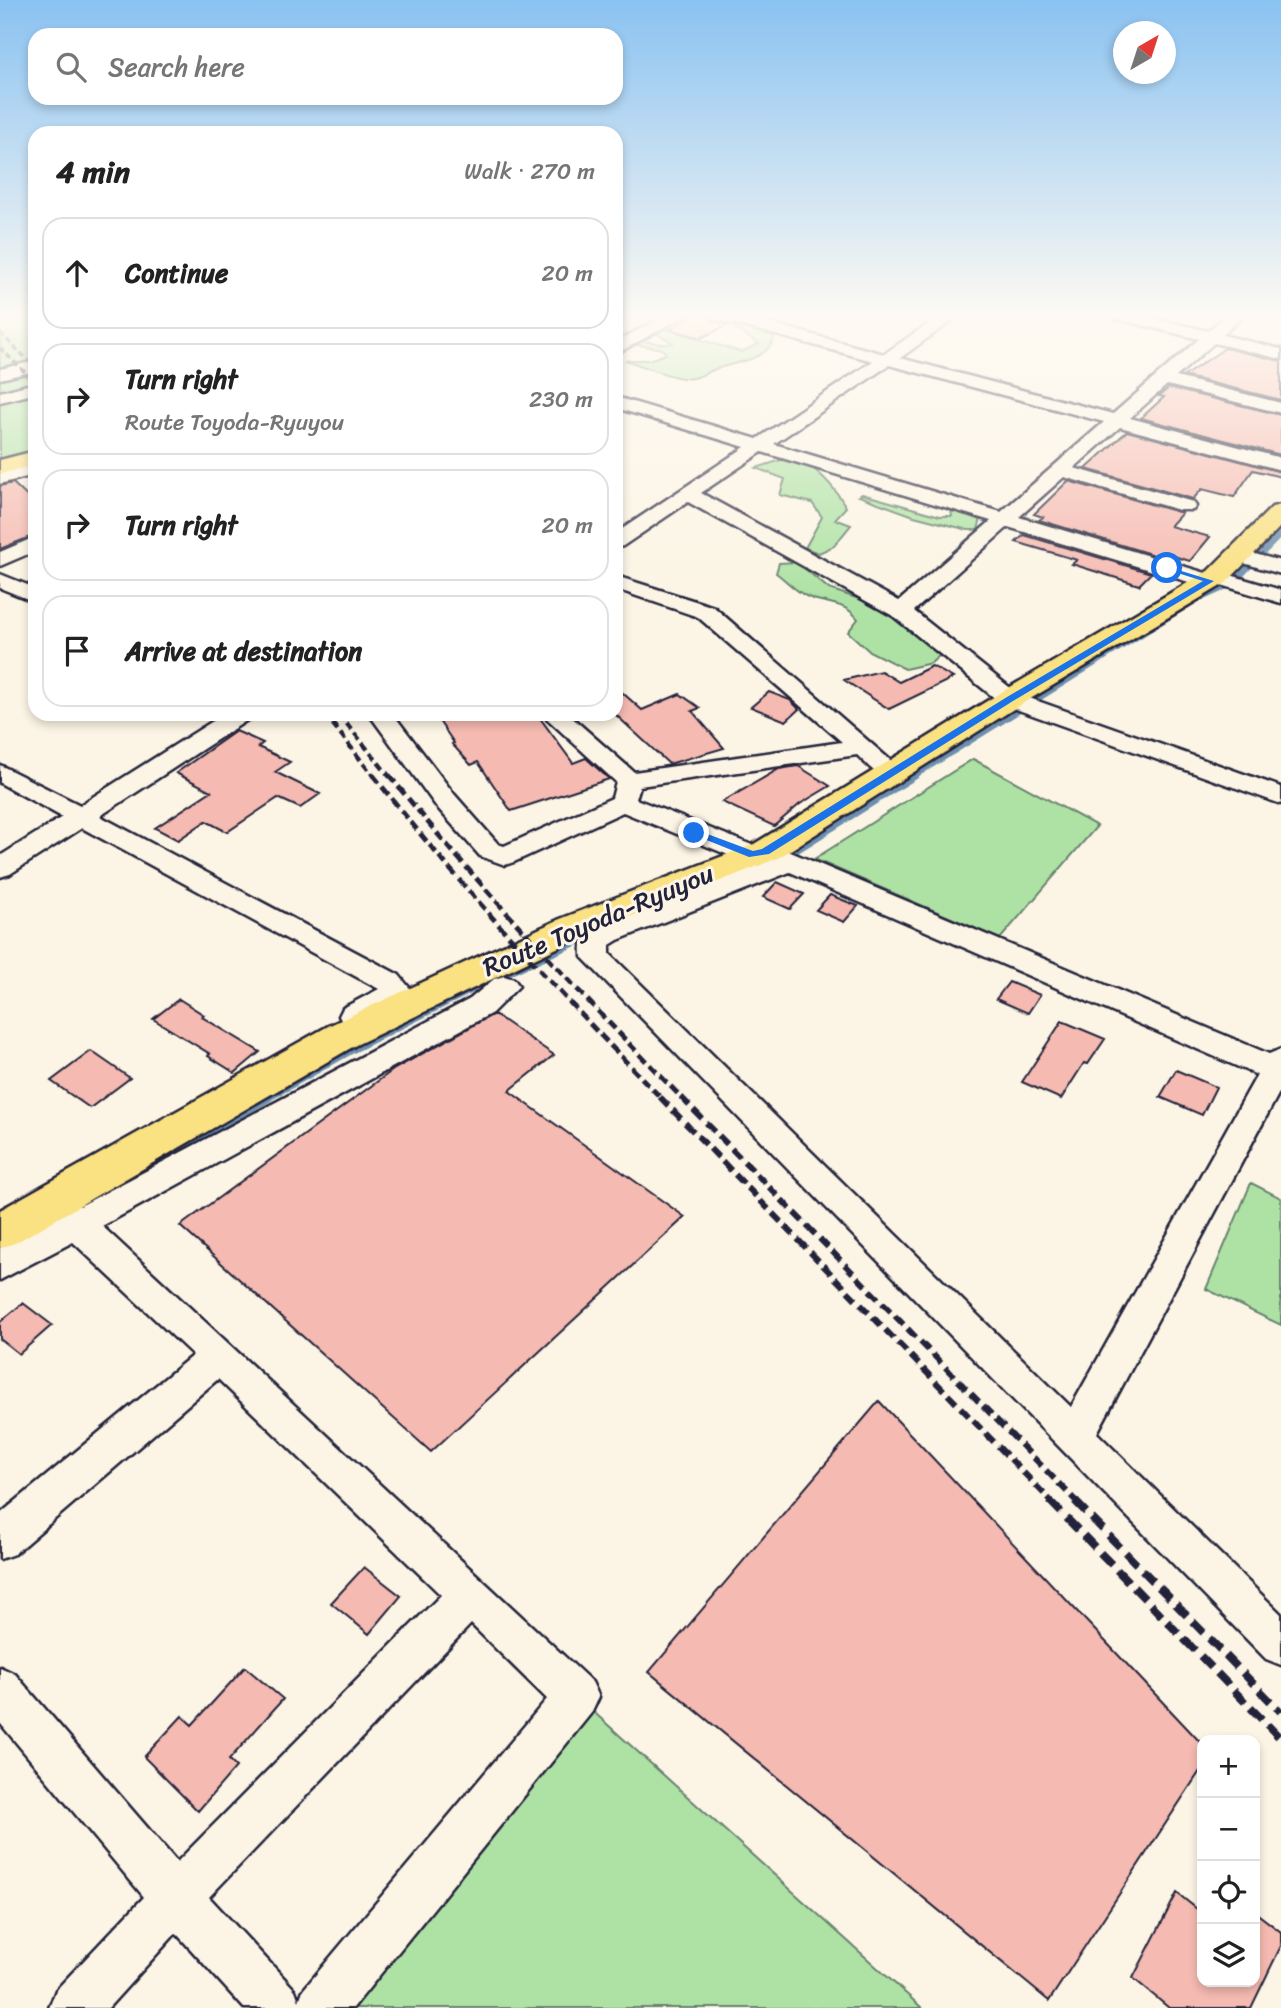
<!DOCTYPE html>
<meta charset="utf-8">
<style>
:root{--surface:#fff;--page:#f2f2f2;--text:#222;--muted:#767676;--line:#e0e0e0}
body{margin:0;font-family:Sriracha,sans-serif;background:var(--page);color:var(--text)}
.controls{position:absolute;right:21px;bottom:21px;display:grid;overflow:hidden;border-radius:14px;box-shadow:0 4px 10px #0003}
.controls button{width:63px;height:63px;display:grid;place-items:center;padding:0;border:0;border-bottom:2px solid var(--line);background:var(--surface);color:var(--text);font:35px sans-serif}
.compass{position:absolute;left:1113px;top:21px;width:63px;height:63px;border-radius:50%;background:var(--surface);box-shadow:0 4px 10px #0003;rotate:39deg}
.stop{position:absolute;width:21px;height:21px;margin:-16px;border:5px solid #1a73e8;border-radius:50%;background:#fff}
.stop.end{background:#1a73e8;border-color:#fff;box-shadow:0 2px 7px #0008}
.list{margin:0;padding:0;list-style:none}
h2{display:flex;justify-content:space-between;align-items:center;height:91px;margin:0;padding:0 28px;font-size:30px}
h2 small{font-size:23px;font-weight:400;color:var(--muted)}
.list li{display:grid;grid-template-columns:46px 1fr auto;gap:21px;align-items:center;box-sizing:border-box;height:112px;margin:0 14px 14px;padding:0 14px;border:2px solid var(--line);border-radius:21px}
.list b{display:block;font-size:26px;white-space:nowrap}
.list p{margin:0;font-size:23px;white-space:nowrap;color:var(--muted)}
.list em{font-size:23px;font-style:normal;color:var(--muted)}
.icon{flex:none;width:38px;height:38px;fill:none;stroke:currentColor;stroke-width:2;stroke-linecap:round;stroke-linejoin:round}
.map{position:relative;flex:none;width:1281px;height:2008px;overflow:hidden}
.search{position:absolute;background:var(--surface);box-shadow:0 4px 10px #0003;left:28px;top:28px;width:595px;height:77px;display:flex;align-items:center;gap:18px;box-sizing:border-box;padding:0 24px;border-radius:21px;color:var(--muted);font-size:26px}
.panel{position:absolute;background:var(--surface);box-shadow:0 4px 10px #0003;left:28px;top:126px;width:595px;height:595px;border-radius:21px}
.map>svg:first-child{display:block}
</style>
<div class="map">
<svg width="1281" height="2008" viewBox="0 0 1281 2008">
<rect width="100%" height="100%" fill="#fcf5e5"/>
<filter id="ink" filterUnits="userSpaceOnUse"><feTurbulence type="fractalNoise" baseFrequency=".0143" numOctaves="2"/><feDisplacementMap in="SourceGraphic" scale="14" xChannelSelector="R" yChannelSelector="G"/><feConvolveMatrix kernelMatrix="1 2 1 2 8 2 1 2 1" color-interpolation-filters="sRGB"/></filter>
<g filter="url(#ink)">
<path fill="#aee2a4" stroke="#688270" stroke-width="2" d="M 0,315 L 35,315 L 35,458 L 0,467 Z
M 739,324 L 766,330 L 775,335 C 769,362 733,362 713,370 C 701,375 696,380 682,378 C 663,375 644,366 625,360 L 649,360 L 666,354 L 662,349 L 633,344 C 647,336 660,348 673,343 L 656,333 L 663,328 L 741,352 L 759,344 L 735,328 Z
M 794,456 C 818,470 832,483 846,507 L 835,519 L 851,525 L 834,546 L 819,553 L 805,548 L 822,517 L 812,503 L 780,495 L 785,479 L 756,468 Z
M 862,494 L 940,516 L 952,516 L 951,510 L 964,511 L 981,518 L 978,530 L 968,530 L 914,516 L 859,496 Z
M 797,562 L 829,589 L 872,603 L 942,644 L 939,656 L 931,663 L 905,669 L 869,651 L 848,632 L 858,619 C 844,601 827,605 808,597 C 796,592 786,580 776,573 L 779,563 Z
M 973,759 L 1097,826 L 1000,939 L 814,859 Z
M 1251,1183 L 1281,1198 L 1281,1325 L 1206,1289 Z
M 577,1697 L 922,2008 L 321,2008 Z"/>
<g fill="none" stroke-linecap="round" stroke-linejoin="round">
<path stroke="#6c8fb0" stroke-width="4.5" d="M 616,397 L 639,404"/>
<path stroke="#6c8fb0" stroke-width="6" d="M 1199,599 L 1232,584 L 1281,534
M 912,777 L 1188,605"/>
<path stroke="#6c8fb0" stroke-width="8" d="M 784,857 L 915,775
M 490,980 L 593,934
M 265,1099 L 351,1050 L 472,989"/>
<path stroke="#6c8fb0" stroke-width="10" d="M 130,1176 L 268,1097"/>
</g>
<path fill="#f5bab1" stroke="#22223b" stroke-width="2" d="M 695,315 L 709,317 L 712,321 L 728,325 L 701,338 L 670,329 Z
M 1225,348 L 1281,361 L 1281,400 L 1184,376 Z
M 1169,388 L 1281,415 L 1281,455 L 1141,418 L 1164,397 L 1159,396 Z
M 1127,431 L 1281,472 L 1281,477 L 1253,470 L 1234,497 L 1202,489 L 1193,499 L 1086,469 Z
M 1068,481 L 1182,513 L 1170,526 L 1210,537 L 1190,561 L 1170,555 L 1167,559 L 1039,520 L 1043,517 L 1034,514 Z
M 13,483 L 35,504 L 35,535 L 0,549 L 0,486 Z
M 1024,535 L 1151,573 L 1139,585 L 1072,564 L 1077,560 L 1016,542 Z
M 932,666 L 953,678 L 889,709 L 844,680 L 881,671 L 899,682 Z
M 616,687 L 642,710 L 680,694 L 700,708 L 692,711 L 724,748 L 669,764 L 616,715 Z
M 769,692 L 790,700 L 799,709 L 786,721 L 751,707 Z
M 452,714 L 537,714 L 573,763 L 586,758 L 609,779 L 511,811 L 478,762 L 471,765 L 452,744 L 454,743 L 437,718 Z
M 236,731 L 263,743 L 258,747 L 290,762 L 275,772 L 320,794 L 300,808 L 278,798 L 227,832 L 206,821 L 178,840 L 155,828 L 211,791 L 176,773 Z
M 798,766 L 830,786 L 800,804 L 774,826 L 722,802 L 779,769 Z
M 777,882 L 804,894 L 790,909 L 763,897 Z
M 830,895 L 858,906 L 844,922 L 816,910 Z
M 1009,982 L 1040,995 L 1028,1013 L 996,999 Z
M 179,999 L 204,1015 L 202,1017 L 260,1052 L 235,1073 L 208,1056 L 210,1054 L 153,1019 Z
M 494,1014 L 554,1055 L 509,1091 L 685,1217 L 431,1452 L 180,1226 L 393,1070 Z
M 1062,1021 L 1105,1039 L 1088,1064 L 1084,1063 L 1061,1099 L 1022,1082 Z
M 91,1051 L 130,1078 L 90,1108 L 51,1081 Z
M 1176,1070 L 1216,1087 L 1202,1115 L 1160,1097 Z
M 23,1303 L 52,1325 L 19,1354 L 0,1339 L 0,1322 Z
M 879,1401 L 1202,1744 L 1202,1768 L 1049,2001 L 649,1672 Z
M 364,1567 L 401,1596 L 369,1634 L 331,1603 Z
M 245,1667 L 283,1699 L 229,1760 L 236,1767 L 198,1811 L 144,1757 L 182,1716 L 192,1725 Z
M 1177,1893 L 1202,1913 L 1202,1982 L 1255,1982 L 1255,1912 L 1281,1932 L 1281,1946 L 1251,2008 L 1169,2008 L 1133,1978 Z"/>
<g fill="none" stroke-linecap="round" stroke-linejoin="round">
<g stroke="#22223b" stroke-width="5">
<path id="minor" d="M 666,315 L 686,315 L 616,354 L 616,342 Z
M 711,315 L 739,315 L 884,354 L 941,315 L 960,315 L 900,358 L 1113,414 L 1199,339 L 1113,318 L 1111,315 L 1140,315 L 1208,331 L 1226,315 L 1244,315 L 1223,335 L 1281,349 L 1281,359 L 1214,343 L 1176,377 L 1281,403 L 1281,413 L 1167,385 L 1130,418 L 1281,458 L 1281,470 L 1120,427 L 1074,468 L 1193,502 L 1196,506 L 1193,510 L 1179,510 L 1064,477 L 1019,517 L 1209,574 L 1217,571 L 1281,590 L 1281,603 L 1218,584 L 1210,587 L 1202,586 L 1008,527 L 914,611 L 1018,694 L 1281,787 L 1281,804 L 1002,704 L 893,616 L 688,502 L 623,546 L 616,548 L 616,533 L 745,447 L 616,408 L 616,397 L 757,439 L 873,361 L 713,318 ZM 889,365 L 1104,422 L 1001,512 L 774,444 ZM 762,452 L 991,521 L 899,601 L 701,493 Z
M 35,361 L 35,371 L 0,379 L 0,369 Z
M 27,385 L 33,386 L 33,394 L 0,402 L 0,392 Z
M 16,457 L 23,459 L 33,472 L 30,476 L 0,484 L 0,472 L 11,469 L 7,463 Z
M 35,537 L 35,551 L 0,566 L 0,552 Z
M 1240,550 L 1281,561 L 1281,574 L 1233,560 L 1230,556 L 1233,552 Z
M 0,574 L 35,588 L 35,602 L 0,588 Z
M 616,576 L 714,607 L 905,773 L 901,778 C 882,783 870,767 857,755 L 640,786 L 636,799 L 762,849 L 772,845 L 781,848 L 1269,1054 L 1281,1049 L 1281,1089 L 1097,1433 L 1281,1614 L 1281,1665 L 1266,1659 L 582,957 C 581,940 583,935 598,926 L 766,862 L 762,860 L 752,864 L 743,861 L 623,812 L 514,862 L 505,865 L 480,856 L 436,806 L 369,714 L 393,714 L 454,794 L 498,844 L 504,846 L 612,798 L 616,782 L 542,714 L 568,714 L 634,772 L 842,742 L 698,617 L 616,589 ZM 790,872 L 1257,1075 L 1071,1407 L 610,954 L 610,945 L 618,940 Z
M 224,714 L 253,714 L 249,719 L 100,816 L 399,975 L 412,991 C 400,1010 365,1030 343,1024 L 339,1016 L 343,1008 L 379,989 L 82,828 L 10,874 L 0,877 L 0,856 L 62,817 L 0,783 L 0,765 L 80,805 Z
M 504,976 L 514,979 L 519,986 L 492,1013 L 102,1226 L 592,1682 L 599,1697 L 592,1712 L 353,2008 L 244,2008 L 176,1933 L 108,2008 L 49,2008 L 56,1990 L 144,1897 L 0,1723 L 0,1667 L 15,1674 L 177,1862 L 441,1595 L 218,1379 L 14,1554 L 0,1559 L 0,1514 L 193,1355 L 73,1242 L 0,1280 L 0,1248 L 51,1221 L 40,1211 L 35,1201 L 40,1191 C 59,1185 66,1194 80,1206 L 470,999 L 494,979 ZM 471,1624 L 547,1699 L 303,1990 L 299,2001 L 295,1990 L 209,1897 Z"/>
</g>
<g stroke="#22223b" stroke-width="5">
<path id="major" d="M 35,451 L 35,465 L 0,474 L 0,460 Z
M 1281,505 L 1281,526 L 1226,583 L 1020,705 L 778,858 L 584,935 L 356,1045 L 15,1243 L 0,1248 L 0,1210 L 330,1025 L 560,919 L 754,844 L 1000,693 L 1208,571 L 1272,507 Z"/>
</g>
<use href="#minor" fill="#fcf5e5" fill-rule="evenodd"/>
<use href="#major" fill="#fae181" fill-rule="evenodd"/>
<path stroke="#22223b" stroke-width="3.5" stroke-dasharray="6 3.5" stroke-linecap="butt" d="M 0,333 L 35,367
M 0,348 L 35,382"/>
<path stroke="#22223b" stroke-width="4.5" stroke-dasharray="8 4.5" stroke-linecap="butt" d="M 325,714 L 374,777
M 339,714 L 390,777"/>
<path stroke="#22223b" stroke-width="5" stroke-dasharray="10 5" stroke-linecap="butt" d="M 373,775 C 463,890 561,995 662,1099
M 389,775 C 481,889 580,994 683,1099"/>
<path stroke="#22223b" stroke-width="6" stroke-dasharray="12 6" stroke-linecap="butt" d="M 660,1097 L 1052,1502
M 681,1097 L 1077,1502"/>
<path stroke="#22223b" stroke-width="8" stroke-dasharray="16 8" stroke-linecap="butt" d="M 1050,1501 L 1281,1739
M 1075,1501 L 1281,1712"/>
</g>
</g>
<linearGradient id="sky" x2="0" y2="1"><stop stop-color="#8ac2f1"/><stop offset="0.53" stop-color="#fefaf3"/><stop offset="1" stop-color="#fefaf3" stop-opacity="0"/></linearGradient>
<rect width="1281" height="596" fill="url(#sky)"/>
<path fill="#1a73e8" d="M 1165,566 L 1214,581 L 1013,701 L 769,854 L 749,857 L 689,833 L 694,829 L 753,851 L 762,849 L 1007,697 L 1203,581 L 1165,569 Z"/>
<g text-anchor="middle" stroke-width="6" stroke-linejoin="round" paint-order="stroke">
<g font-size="26" fill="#22223b" stroke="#fcf5e5">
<text transform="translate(598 920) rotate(-23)" y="9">Route Toyoda-Ryuyou</text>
</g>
</g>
</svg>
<div class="controls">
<button>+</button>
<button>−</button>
<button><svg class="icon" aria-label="locate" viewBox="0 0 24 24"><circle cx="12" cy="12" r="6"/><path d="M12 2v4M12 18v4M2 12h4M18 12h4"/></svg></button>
<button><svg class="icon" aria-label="layers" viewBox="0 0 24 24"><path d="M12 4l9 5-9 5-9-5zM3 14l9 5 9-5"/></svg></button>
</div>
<svg class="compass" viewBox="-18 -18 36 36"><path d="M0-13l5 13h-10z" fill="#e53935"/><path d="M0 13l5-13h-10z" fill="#767676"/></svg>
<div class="stop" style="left:1167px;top:568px"></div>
<div class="stop end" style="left:694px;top:833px"></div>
<div class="search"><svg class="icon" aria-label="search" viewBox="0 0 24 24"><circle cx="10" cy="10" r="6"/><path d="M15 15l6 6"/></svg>Search here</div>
<section class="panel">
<h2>4 min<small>Walk · 270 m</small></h2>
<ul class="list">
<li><svg class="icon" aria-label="ahead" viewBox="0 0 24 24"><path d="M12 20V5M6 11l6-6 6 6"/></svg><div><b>Continue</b></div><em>20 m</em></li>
<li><svg class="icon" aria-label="right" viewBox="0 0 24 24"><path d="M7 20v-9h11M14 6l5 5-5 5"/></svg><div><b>Turn right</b><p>Route Toyoda-Ryuyou</p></div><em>230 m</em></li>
<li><svg class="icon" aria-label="right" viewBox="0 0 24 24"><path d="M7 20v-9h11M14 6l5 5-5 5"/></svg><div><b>Turn right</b></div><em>20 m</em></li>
<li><svg class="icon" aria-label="arrive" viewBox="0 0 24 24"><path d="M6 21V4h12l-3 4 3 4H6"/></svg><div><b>Arrive at destination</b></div></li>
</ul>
</section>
</div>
